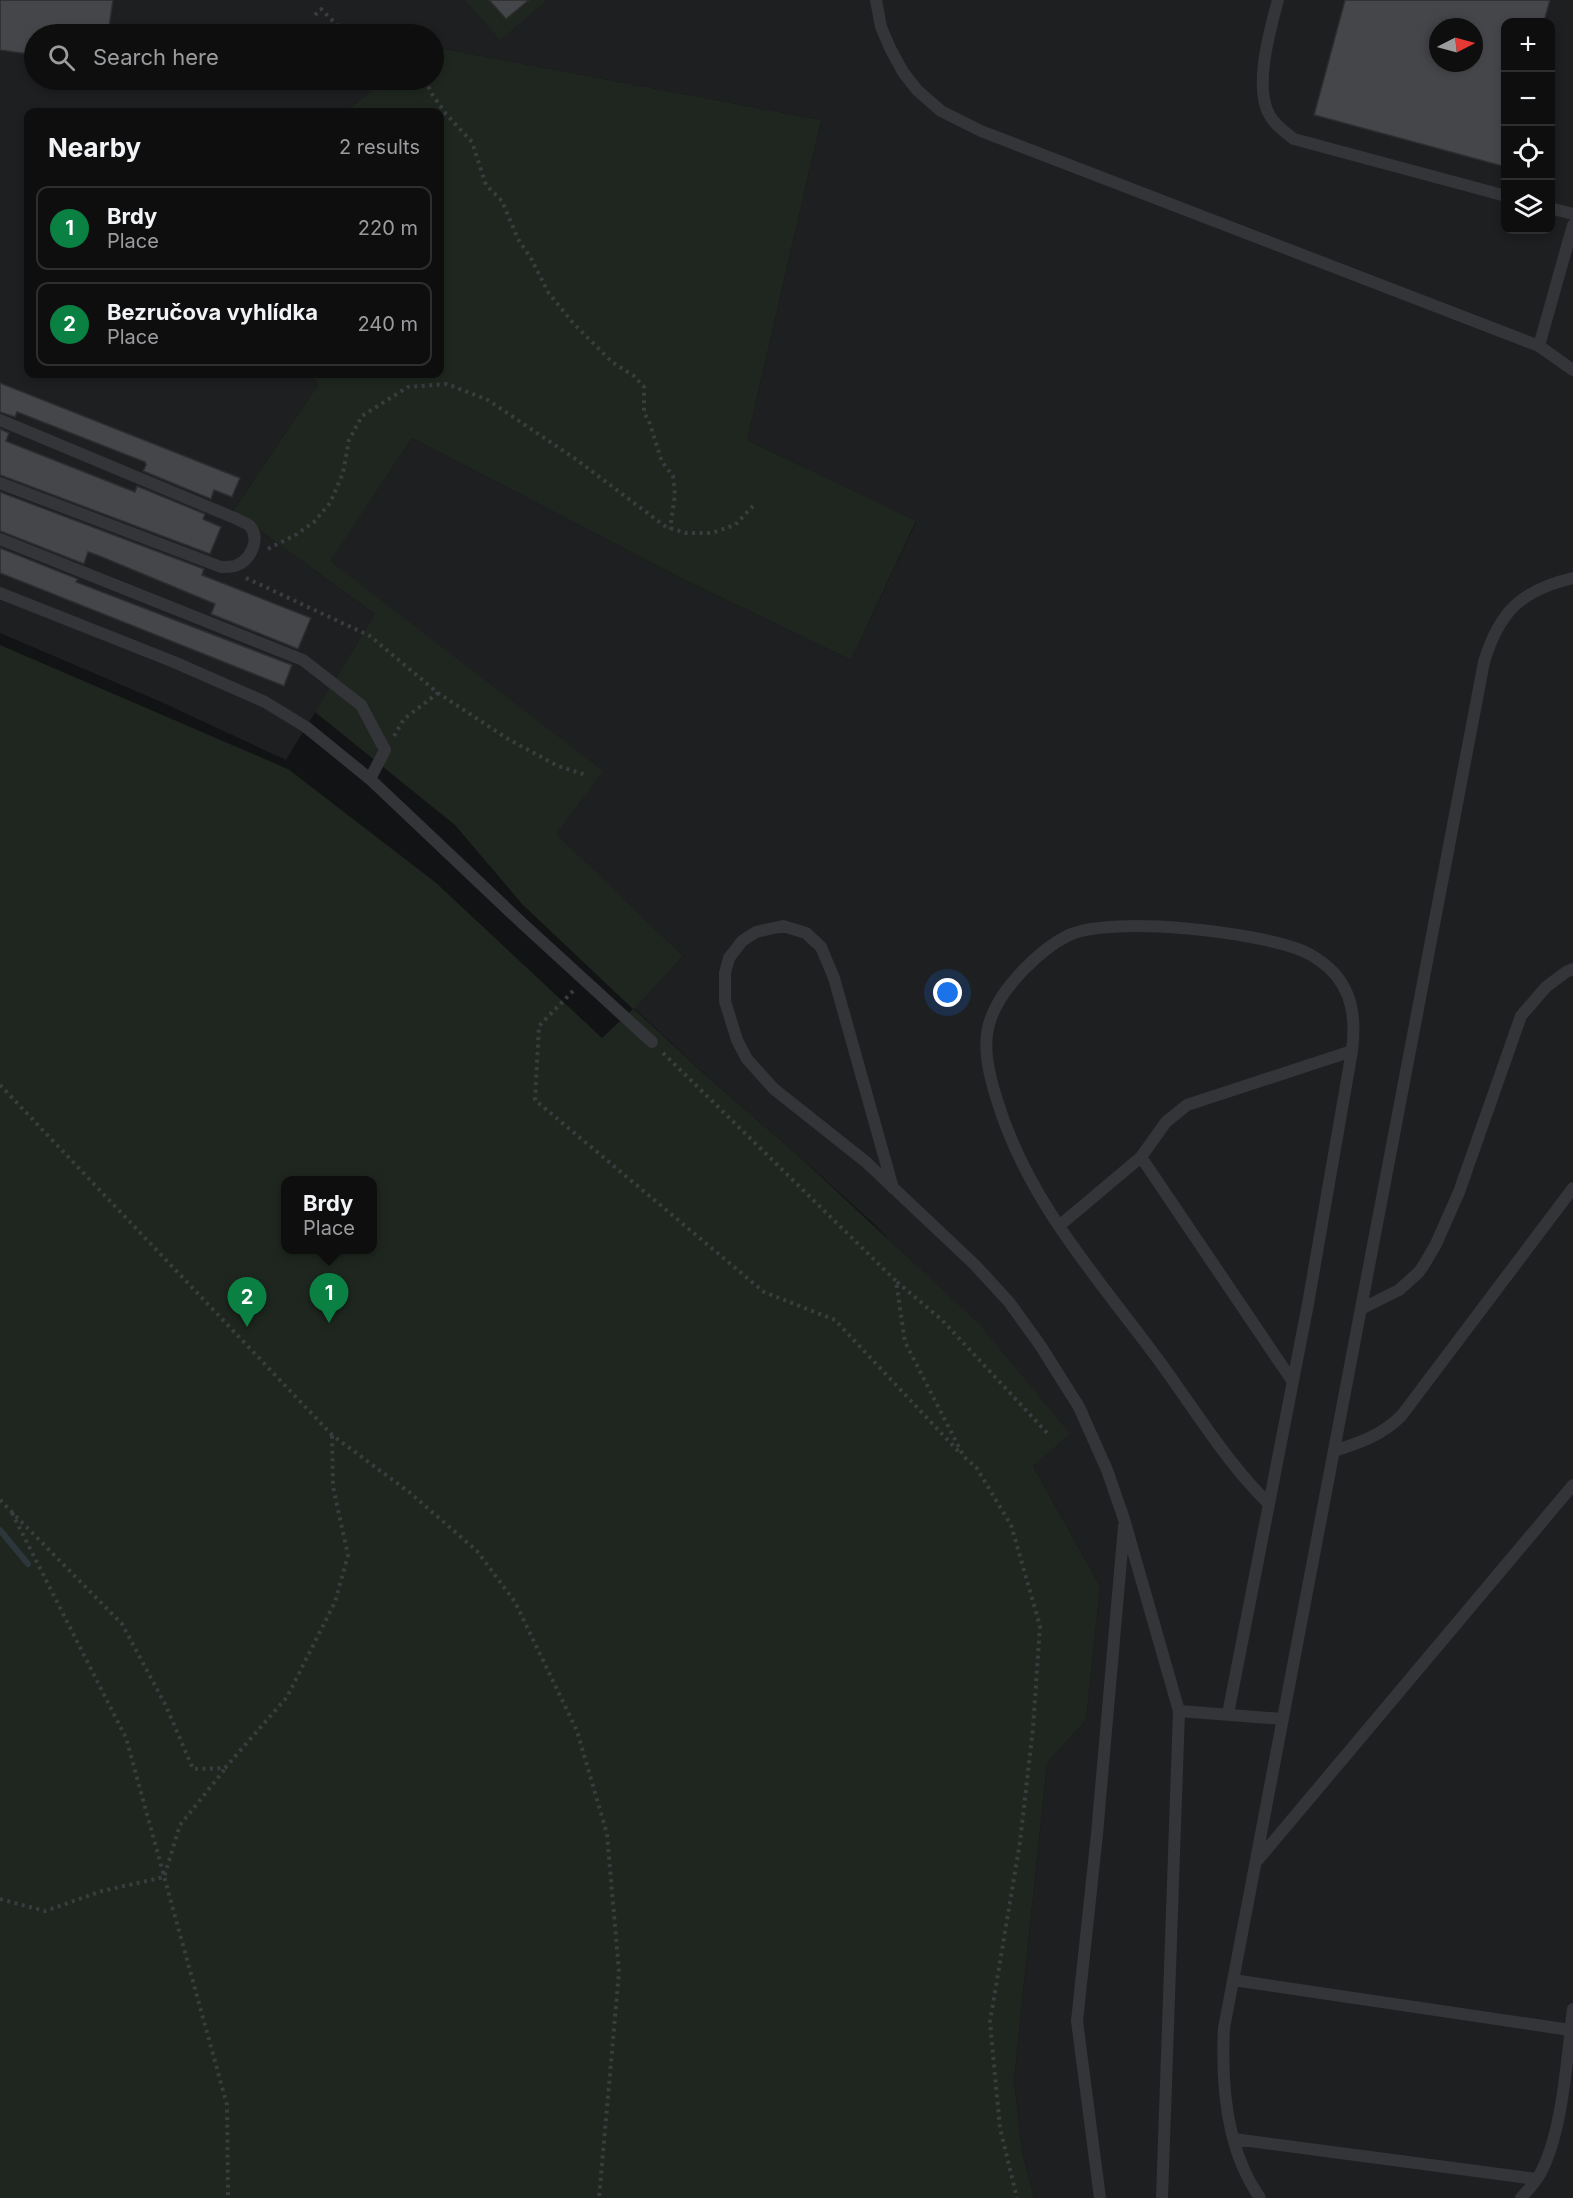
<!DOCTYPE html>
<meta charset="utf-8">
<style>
:root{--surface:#0e0e0f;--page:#171718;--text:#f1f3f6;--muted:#9b9c9e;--line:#2e2e2f;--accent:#0b8043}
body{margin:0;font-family:Inter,sans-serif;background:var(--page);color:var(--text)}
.controls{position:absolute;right:18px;top:18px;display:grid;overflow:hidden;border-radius:12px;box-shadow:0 3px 9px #0003}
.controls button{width:54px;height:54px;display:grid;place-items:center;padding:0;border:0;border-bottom:2px solid var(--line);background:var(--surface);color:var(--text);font:30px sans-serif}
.compass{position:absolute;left:1429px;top:18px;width:54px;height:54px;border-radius:50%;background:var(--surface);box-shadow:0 3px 9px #0003;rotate:84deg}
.you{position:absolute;left:948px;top:993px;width:21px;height:21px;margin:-15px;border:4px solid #fff;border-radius:50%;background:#1a73e8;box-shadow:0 0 0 9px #1a73e833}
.badge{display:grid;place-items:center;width:39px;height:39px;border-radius:50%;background:var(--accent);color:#fff;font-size:20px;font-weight:700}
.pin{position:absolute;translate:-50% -50px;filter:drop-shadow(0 2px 3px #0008)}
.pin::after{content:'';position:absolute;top:32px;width:21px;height:18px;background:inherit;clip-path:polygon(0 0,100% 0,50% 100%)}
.popup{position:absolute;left:281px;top:1176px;width:96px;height:78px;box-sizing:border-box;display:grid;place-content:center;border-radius:12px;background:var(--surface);filter:drop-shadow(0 2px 4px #0005);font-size:20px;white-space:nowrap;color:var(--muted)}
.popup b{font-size:22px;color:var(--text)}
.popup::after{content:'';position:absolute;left:50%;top:100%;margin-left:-12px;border:12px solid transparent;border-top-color:var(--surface)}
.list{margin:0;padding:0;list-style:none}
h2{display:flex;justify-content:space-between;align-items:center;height:78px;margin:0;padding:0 24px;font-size:26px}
h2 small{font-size:20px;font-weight:400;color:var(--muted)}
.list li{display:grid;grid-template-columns:39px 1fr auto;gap:18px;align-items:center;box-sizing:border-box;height:84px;margin:0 12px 12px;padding:0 12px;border:2px solid var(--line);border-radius:12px}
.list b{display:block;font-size:22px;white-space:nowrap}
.list p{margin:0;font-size:20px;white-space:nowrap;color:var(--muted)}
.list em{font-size:20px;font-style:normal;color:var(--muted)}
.icon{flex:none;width:33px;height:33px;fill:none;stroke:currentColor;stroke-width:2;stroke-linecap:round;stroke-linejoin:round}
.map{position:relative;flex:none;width:1573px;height:2198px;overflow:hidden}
.search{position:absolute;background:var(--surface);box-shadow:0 3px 9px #0003;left:24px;top:24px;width:420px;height:66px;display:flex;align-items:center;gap:15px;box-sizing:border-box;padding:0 21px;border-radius:33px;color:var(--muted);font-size:22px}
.panel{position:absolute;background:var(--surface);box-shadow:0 3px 9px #0003;left:24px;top:108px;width:420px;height:270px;border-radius:12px}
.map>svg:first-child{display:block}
</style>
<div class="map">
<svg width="1573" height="2198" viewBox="0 0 1573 2198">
<rect width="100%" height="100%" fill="#121314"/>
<path fill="#1e1f21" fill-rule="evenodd" d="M 0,0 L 1573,0 L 1573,2198 L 1034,2198 L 1022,2151 L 1014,2081 L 1023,1992 L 1047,1763 L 1086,1720 L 1100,1586 L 1033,1466 L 1069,1434 L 875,1225 L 800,1157 L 713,1082 L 634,1008 L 683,956 L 555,834 L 602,771 L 329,561 L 412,438 L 681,578 L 851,660 L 916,522 L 747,440 L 821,120 L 434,47 L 434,34 L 34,34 L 34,80 L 385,80 L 345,112 L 28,112 L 28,374 L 311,374 L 318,385 L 233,511 L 375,614 L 286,760 L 159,701 L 0,633 ZM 1506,22 L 1550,22 L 1550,230 L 1506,230 ZM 1438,27 L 1474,27 L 1474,63 L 1438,63 Z"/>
<path fill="#1f261f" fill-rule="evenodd" d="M 465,0 L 489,0 L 506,19 L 529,0 L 547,0 L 500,40 Z
M 434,47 L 821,120 L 747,440 L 916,521 L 851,660 L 681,578 L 412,438 L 330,561 L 603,771 L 556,834 L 683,956 L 634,1009 L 713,1082 L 800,1157 L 980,1325 L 1070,1434 L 1033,1466 L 1100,1586 L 1086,1720 L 1047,1763 L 1023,1992 L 1014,2081 L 1022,2151 L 1034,2198 L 0,2198 L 0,645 L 288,769 L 435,882 L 602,1038 L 633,1009 L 522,904 L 455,825 L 315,712 L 375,614 L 233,511 L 318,385 L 311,374 L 440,374 L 440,112 L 345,112 L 385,80 L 434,80 ZM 286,1180 L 372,1180 L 372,1250 L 286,1250 Z"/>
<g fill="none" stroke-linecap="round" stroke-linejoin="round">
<path stroke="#2d373b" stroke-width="6" d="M 0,1530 L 28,1564"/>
</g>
<path fill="#444649" stroke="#2c2d2f" stroke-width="1.5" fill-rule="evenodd" d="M 0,0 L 113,0 L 108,34 L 34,34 L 34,55 L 0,50 Z
M 489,0 L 529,0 L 506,19 Z
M 1345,0 L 1550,0 L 1544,22 L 1506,22 L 1506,167 L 1314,115 ZM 1438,27 L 1474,27 L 1474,63 L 1438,63 Z
M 0,383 L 240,478 L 232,497 L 214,490 L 211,499 L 143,471 L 146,465 L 145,462 L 17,412 L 15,417 L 0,412 Z
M 0,429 L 9,433 L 6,441 L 135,492 L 137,486 L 205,514 L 203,519 L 221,527 L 210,554 L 0,475 Z
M 0,492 L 204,569 L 202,575 L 311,618 L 298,649 L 211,614 L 215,604 L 97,555 L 88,552 L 84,564 L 0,531 Z
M 0,548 L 78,579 L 76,582 L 292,665 L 284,686 L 0,573 Z"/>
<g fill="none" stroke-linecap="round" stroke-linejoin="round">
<path stroke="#3a3c3f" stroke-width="4" stroke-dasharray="3 4.5" stroke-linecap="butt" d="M 315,15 L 321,9 L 346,34
M 425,80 L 432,94 L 446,114 L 472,142 L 486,185 L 502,201 L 518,239 L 532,260 L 548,292 L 573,323 L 612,362 L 634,376 L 644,387 L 644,413 L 649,421 L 662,462 L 673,476 L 675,495 L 670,529
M 268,549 L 297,534 L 314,522 L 330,503 L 343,473 L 349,440 L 362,416 L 408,387 L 447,384 L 488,400 L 577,460 L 666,527 L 686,533 L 712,533 L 735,525 L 753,506
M 246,578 L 370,636 L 438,693 L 508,739 L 558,766 L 586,775
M 394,736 L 404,719 L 438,693
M 573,991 L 539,1026 L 535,1100 L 764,1292 L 835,1320 L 959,1452
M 663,1053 L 896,1281 L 905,1342 L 964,1457 L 976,1467 L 1011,1525 L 1040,1626 L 1033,1728 L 1020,1842 L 990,2022 L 1000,2128 L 1017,2198
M 0,1085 L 332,1435 L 409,1492 L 477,1551 L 515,1602 L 577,1731 L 607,1834 L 619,1972 L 599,2198
M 897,1282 L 942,1320 L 1050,1436
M 0,1500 L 122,1624 L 166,1706 L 193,1769 L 225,1768 L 287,1697 L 335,1602 L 348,1555 L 333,1487 L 332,1435
M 12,1513 L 126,1738 L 227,2105 L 228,2198
M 0,1899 L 45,1911 L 102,1891 L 164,1877 L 180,1825 L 225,1769"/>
<path stroke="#343538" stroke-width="12" d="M 876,0 L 881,27 L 890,48 L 903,72 L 917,90 L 941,111 L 981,131 L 1539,346 L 1573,370
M 1278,0 C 1270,30 1253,88 1270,116 C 1276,126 1285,132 1294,139 L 1506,196
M 1550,208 L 1573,214
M 1539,346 L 1573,225
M 0,420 L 237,519 C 240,521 247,523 250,526 C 261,540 250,561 235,566 C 231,567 225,567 221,567 L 0,483
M 0,539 L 303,660 L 361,705 L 385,750 L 370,779
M 0,593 L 174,662 L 265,702 L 306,727 L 370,779 L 522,923 L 652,1042
M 1141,1157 L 1293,1382
M 893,1188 L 834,978 L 821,947 L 806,933 L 783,926 L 756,932 L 742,941 L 736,949 L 729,958 L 725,973 L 725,1001 L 737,1040 L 747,1059 L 774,1089 L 866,1162 L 975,1265 L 1009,1302 L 1040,1345 L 1079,1407 L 1107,1470 L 1124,1519 L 1179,1711 L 1162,2198
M 1059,1226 L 1141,1157 L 1166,1122 L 1187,1105 L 1352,1051
M 1361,1309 L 1399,1290 L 1419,1272 L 1425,1263 L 1436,1244 L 1459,1192 L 1521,1016 L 1546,987 L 1566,972 L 1573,969
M 1334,1451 C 1359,1443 1383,1435 1402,1415 L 1573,1188
M 1179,1711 L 1283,1719
M 1228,1714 L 1308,1304 L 1352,1051 C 1356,1020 1353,990 1329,968 C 1321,961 1312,955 1303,951 C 1258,932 1113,915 1069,935 C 1040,949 1002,987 991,1018 C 981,1044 989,1075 997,1100 C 1028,1202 1098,1278 1160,1362 C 1195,1410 1227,1463 1269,1504
M 1257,1861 L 1573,1485
M 1233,1980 L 1570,2030
M 1234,2139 L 1536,2179
M 1100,2198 L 1077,2021 L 1097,1834 L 1124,1526
M 1260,2198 C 1226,2150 1221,2085 1224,2028 L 1484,662 C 1499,612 1521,590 1573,578
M 1521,2198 C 1528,2190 1536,2182 1541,2172 C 1563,2130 1567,2057 1573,2009"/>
</g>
</svg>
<div class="controls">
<button>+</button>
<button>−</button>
<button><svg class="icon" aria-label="locate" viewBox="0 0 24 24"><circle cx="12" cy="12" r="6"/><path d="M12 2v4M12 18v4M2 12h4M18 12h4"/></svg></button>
<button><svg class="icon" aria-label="layers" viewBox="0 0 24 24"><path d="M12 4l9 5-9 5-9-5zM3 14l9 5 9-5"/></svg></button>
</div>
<svg class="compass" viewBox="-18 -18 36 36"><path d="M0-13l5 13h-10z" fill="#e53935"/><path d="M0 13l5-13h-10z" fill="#9b9c9e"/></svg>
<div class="you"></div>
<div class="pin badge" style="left:329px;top:1323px">1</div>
<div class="popup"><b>Brdy</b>Place</div>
<div class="pin badge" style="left:247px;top:1327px">2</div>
<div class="search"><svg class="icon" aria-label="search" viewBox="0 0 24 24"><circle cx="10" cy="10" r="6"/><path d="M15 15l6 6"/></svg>Search here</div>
<section class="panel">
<h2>Nearby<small>2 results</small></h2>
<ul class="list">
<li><span class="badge">1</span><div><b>Brdy</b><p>Place</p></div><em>220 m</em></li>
<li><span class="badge">2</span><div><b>Bezručova vyhlídka</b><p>Place</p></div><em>240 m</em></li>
</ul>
</section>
</div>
